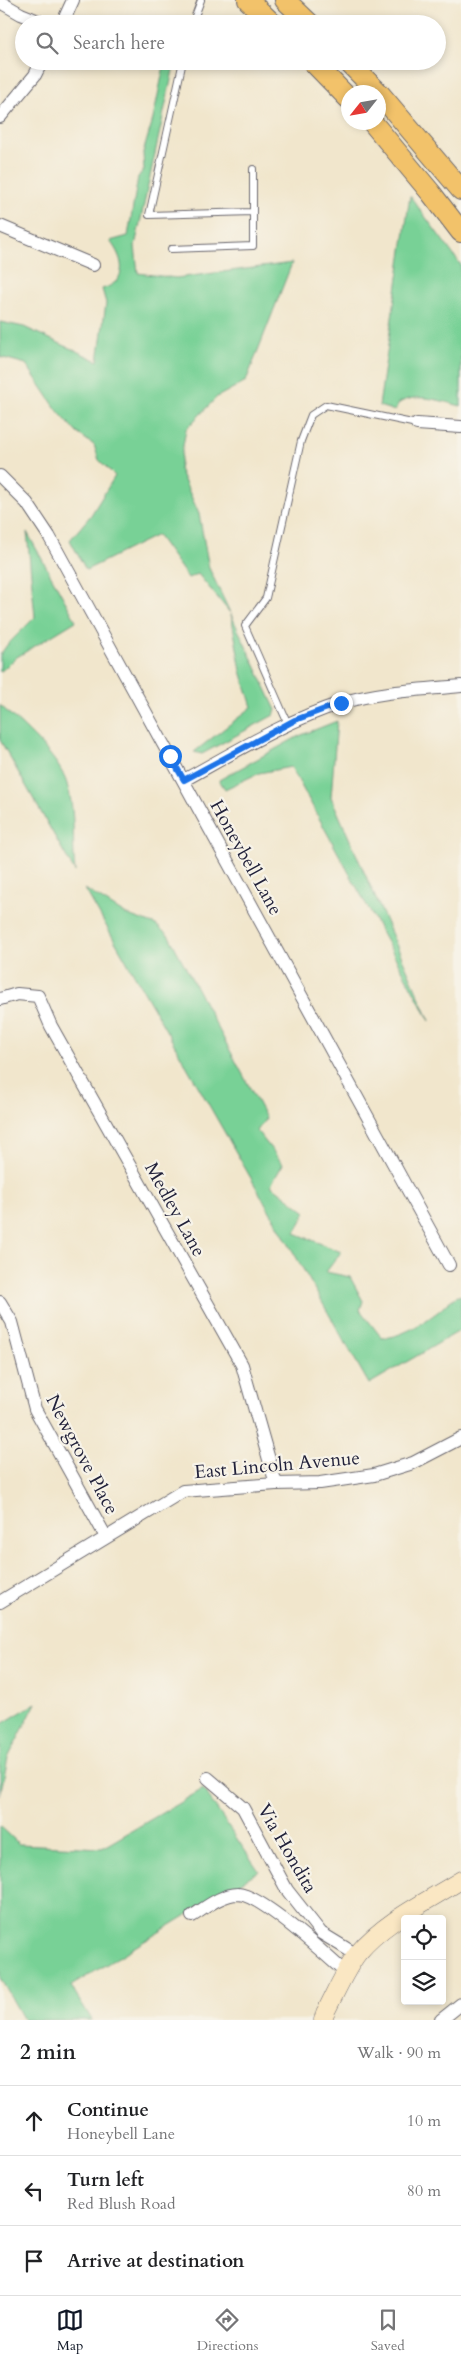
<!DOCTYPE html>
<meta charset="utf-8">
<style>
:root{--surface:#fff;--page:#f2f2f2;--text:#202124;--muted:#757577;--line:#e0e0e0;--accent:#111827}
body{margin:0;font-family:Cardo,serif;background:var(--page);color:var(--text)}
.controls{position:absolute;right:15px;bottom:15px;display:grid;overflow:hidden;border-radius:5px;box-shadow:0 2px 8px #0003}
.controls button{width:45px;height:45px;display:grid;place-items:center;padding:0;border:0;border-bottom:1px solid var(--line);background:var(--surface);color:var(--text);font:25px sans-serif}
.compass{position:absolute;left:341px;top:85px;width:45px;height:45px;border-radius:50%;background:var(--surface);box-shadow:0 2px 8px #0003;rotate:239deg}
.stop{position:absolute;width:15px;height:15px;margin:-11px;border:4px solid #1a73e8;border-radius:50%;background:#fff}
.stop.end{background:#1a73e8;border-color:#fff;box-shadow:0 1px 5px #0008}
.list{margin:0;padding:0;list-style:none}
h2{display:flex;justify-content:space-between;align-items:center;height:65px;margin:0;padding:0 20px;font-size:21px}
h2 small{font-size:16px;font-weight:400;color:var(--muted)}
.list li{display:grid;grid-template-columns:32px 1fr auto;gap:15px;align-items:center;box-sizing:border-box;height:70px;padding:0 20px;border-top:1px solid var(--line)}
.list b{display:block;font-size:19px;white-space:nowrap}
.list p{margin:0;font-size:16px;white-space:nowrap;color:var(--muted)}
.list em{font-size:16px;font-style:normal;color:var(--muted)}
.icon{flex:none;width:28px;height:28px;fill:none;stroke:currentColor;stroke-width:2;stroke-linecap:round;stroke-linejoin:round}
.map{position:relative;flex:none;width:461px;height:2020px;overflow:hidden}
.search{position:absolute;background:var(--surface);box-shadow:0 2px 8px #0003;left:15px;right:15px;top:15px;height:55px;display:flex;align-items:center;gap:12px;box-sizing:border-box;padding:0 18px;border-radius:28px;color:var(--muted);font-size:19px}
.sheet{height:275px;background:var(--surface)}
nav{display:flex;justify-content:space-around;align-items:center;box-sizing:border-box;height:70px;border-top:1px solid var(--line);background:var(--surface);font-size:14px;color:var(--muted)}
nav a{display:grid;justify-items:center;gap:2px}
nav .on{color:var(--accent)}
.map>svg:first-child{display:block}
</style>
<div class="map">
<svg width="461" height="2020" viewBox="0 0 461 2020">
<rect width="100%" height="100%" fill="#f7f3e8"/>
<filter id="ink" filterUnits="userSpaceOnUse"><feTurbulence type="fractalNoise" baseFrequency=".02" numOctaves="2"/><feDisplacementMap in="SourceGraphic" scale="10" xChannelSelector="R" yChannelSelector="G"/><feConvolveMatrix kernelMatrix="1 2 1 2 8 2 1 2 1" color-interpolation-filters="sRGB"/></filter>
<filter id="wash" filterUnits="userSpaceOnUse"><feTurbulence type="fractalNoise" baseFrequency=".0096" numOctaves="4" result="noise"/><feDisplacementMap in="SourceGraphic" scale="20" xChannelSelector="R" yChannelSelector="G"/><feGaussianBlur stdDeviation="1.12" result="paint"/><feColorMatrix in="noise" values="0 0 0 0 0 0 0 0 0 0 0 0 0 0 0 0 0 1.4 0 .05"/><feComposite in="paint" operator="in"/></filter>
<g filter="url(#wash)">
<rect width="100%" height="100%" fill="#f1e6cc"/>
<path fill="#78d196" stroke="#4d7a68" d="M 165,61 L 175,61 L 135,246 L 138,273 L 176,278 L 292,263 L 246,381 L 217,397 L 186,429 L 179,469 L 199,514 L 209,568 L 276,710 L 274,715 L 202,754 L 194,752 L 252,707 L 241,671 L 231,614 L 198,574 L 188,578 L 157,535 L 86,570 L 70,540 L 91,515 L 115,476 L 99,460 L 94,445 L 77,433 L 57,410 L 26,364 L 0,357 L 0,322 L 24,327 L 98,361 L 106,303 L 102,289 C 129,281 124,259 110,241 L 128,236 L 138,177 L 144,170 L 143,153 L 153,119 Z
M 410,196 L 461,265 L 461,406 C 440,401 418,392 399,403 L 395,411 L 379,406 Z
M 27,532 L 76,621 L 17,657 L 0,672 L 0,655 L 7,645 L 35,617 Z
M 0,705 C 21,725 59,756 67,784 C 76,812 72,843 75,872 L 0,740 Z
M 337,721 L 331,797 L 430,1021 L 291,767 L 259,773 L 225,789 L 219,780 L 299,736 Z
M 85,889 L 125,914 L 156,925 L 169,936 L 266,1118 L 257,1131 L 283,1164 L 271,1185 L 306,1212 L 295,1233 L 341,1252 L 326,1272 L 350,1277 L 363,1301 L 360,1310 L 382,1338 C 402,1337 423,1323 439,1311 C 446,1305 451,1298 461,1295 L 461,1330 L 369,1384 Z
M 36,1703 L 8,1758 L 0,1795 L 0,1725 Z
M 203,1789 L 259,1871 L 71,1986 L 92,2020 L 24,2020 L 0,1978 L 0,1826 L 19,1844 L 102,1848 Z"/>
</g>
<g filter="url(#ink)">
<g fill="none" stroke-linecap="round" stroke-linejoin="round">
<g stroke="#6a676e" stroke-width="8">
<path id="lane" d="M 192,24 L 201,0
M 183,61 L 149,215 L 253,212 L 253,169
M 171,249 L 253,246 L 253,212
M 288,724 L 245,626 L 266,598 L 301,441 L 311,415 L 326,405 L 417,424"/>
</g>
<g stroke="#6a676e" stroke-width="14">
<path id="street" d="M 0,2 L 21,14 L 46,24
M 62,24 L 73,0
M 0,117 L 35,75 L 42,61
M 0,226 L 93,265
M 417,424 L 461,427
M 0,476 L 27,503 L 49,536 L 449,1265
M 184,780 C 235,752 285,721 341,703 C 380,691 421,690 461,686
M 0,999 L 17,994 L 38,996 L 51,1026 L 242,1365 L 276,1484
M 0,1302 L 12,1322 L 35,1409 L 106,1537
M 0,1602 L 183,1491 L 276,1484 L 320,1483 L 374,1475 L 413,1463 L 461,1438
M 208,1778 L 243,1808 L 287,1890 L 321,1933 L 357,1955
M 192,1916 C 205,1908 222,1894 238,1894 C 262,1895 327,1956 347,1974
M 441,2020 L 461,2004"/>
</g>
<g stroke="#6a676e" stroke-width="19">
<path id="secondary" d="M 323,2020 L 325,2013 C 335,1994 345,1970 358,1953 C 385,1921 426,1902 461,1880"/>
</g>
<g stroke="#6a676e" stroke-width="22">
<path id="primary" d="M 248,0 L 273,24
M 285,0 L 310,24
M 312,61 L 348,98
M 347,61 L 380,94 L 461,190
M 372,122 L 431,193 L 461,232"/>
</g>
<use href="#lane" stroke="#fff" stroke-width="6"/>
<use href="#street" stroke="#fff" stroke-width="12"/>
<use href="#secondary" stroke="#fae7c3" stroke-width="18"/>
<use href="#primary" stroke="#f2c26a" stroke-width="20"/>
</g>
</g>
<g fill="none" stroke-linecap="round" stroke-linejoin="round" filter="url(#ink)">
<path stroke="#1a73e8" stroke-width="6" d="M 170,756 L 184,780 L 295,720 L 341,703"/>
</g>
<g text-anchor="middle" stroke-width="4.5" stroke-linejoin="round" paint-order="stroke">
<g font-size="19" fill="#22223b" stroke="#f7f3e8">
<text transform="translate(247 857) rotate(61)" y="7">Honeybell Lane</text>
<text transform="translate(176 1209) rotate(61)" y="7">Medley Lane</text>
<text transform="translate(83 1454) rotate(62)" y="7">Newgrove Place</text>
<text transform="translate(277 1464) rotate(-5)" y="7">East Lincoln Avenue</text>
<text transform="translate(288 1848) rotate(60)" y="7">Via Hondita</text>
</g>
</g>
</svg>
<div class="controls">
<button><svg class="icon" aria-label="locate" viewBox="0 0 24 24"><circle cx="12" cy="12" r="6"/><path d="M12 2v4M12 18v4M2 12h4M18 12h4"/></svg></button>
<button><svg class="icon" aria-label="layers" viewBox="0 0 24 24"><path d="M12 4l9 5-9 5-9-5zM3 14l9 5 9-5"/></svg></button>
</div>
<svg class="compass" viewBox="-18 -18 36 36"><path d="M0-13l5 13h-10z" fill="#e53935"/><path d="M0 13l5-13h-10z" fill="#757577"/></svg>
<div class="stop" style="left:170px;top:756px"></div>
<div class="stop end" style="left:341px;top:703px"></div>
<div class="search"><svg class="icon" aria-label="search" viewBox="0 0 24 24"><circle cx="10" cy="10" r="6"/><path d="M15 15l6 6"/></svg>Search here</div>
</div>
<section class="sheet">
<h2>2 min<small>Walk · 90 m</small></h2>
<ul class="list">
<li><svg class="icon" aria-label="ahead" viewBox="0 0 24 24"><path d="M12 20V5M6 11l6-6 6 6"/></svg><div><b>Continue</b><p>Honeybell Lane</p></div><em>10 m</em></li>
<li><svg class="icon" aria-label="left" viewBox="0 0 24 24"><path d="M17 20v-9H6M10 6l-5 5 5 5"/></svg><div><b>Turn left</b><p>Red Blush Road</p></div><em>80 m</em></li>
<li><svg class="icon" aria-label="arrive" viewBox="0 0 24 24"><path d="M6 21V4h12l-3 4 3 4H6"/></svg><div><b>Arrive at destination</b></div></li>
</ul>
</section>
<nav>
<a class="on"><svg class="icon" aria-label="map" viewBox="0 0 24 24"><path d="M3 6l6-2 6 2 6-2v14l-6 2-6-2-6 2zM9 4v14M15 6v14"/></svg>Map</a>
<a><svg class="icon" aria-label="directions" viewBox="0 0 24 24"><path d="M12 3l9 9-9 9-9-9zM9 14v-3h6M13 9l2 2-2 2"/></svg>Directions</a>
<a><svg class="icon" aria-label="saved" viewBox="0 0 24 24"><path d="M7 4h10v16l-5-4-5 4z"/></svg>Saved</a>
</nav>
